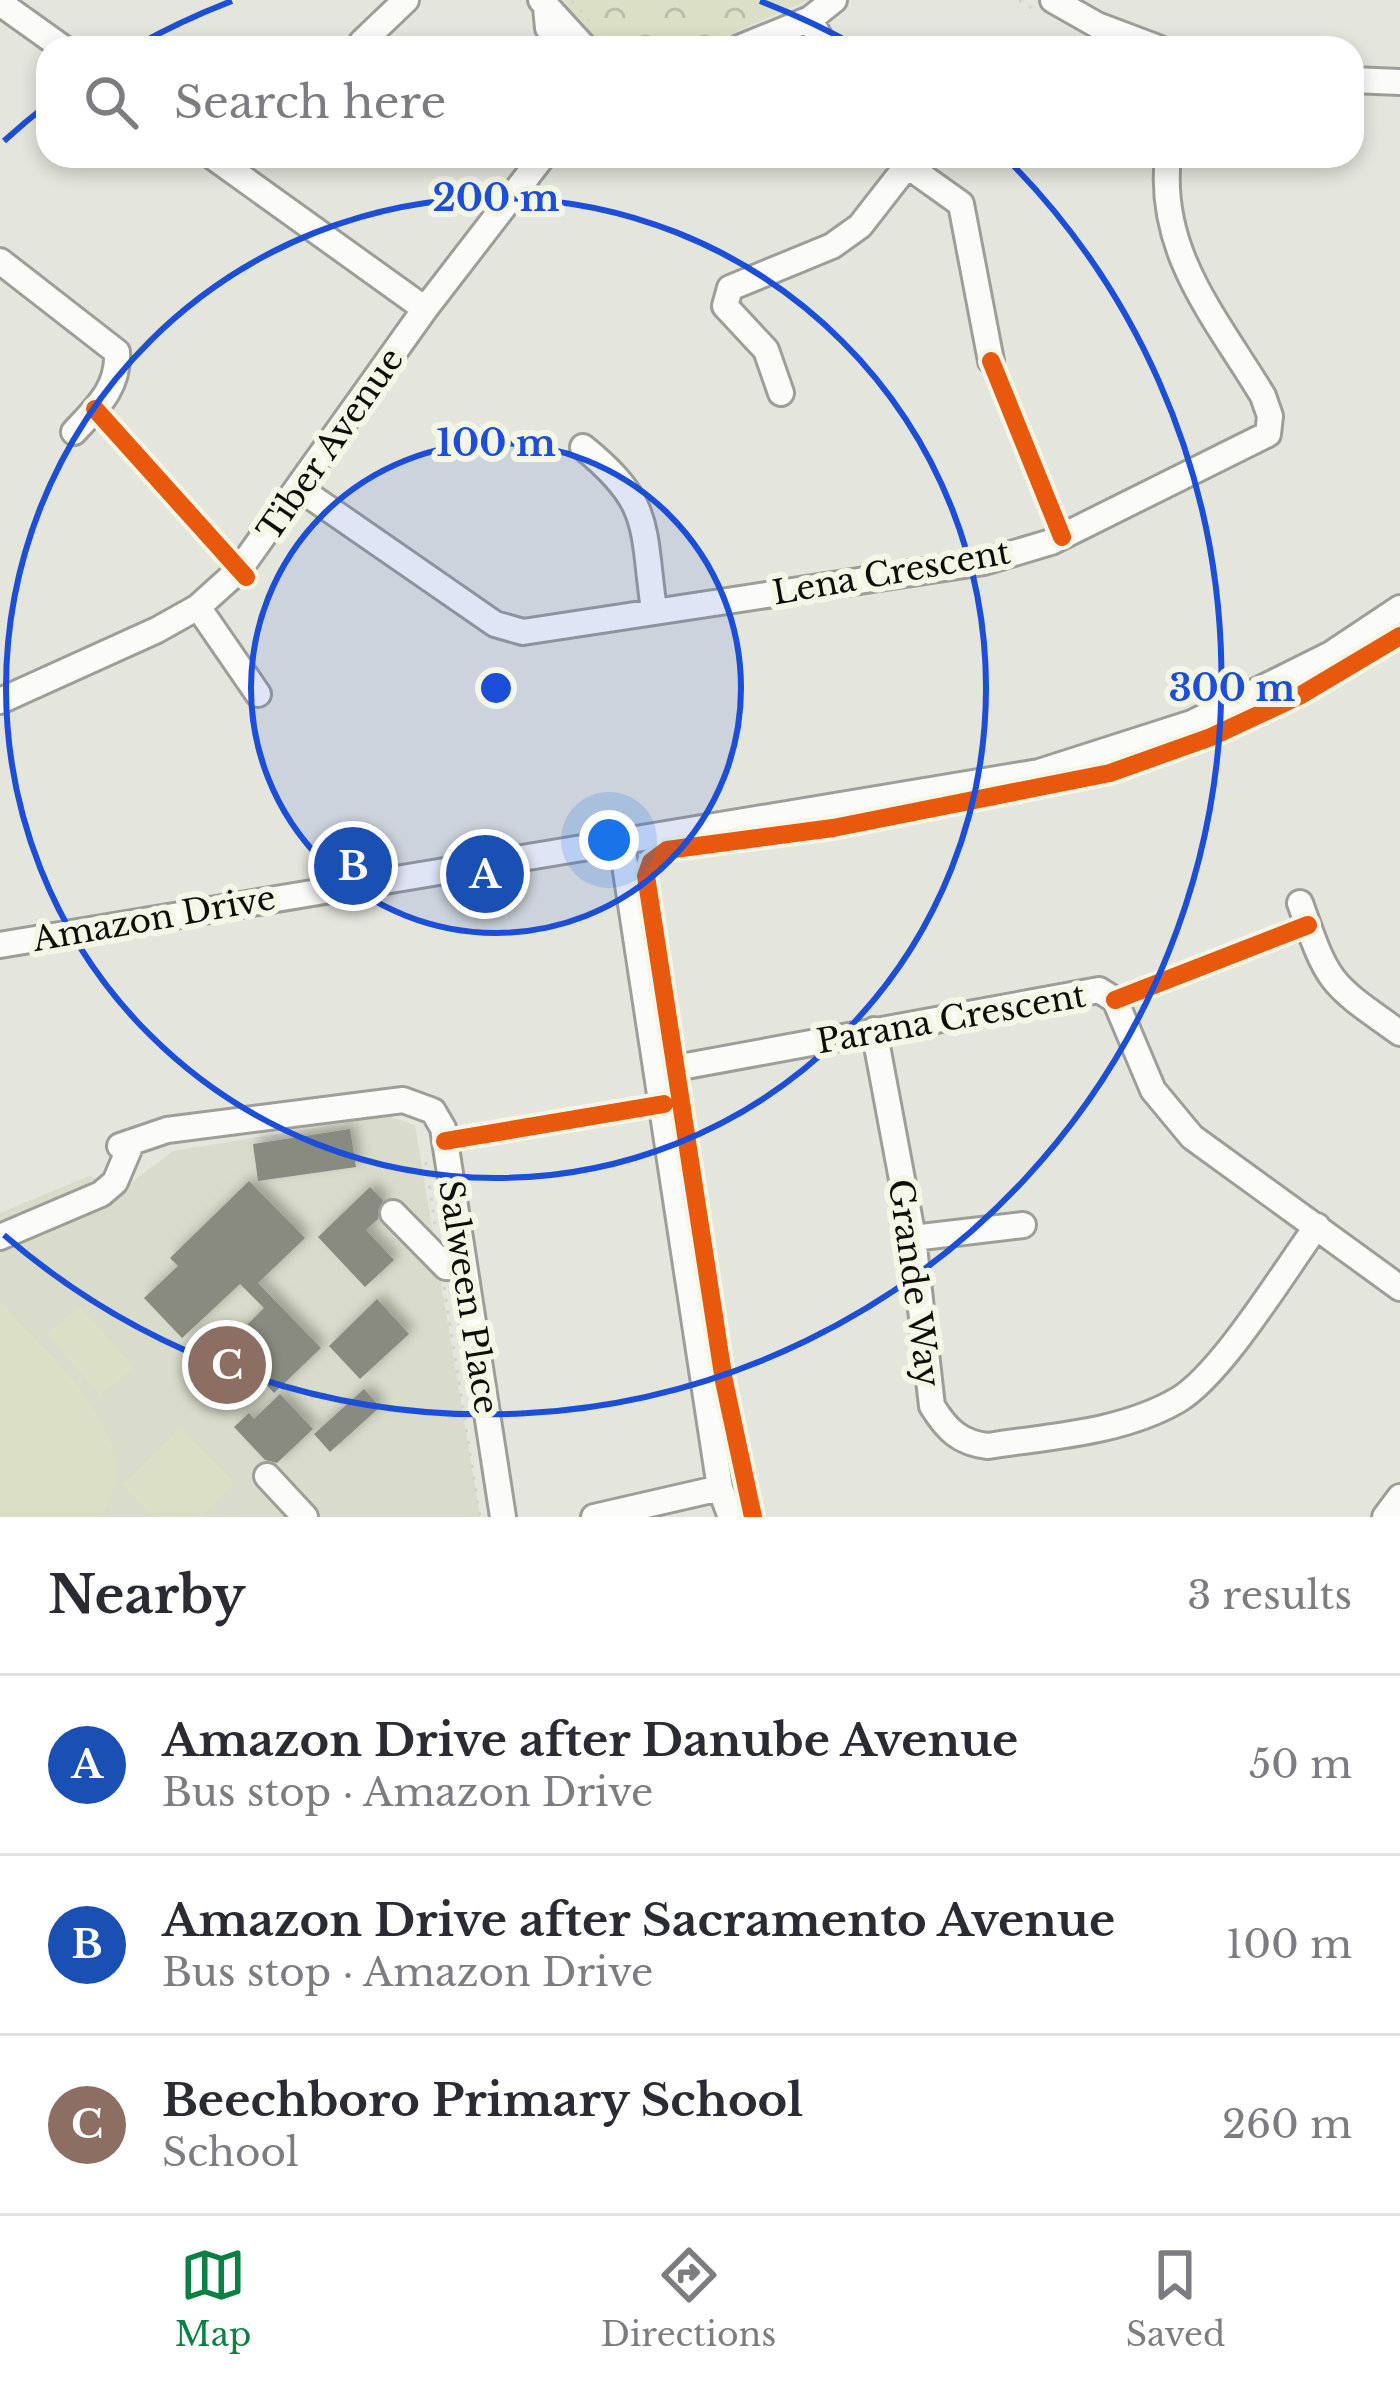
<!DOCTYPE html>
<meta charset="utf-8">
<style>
:root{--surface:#fff;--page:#f2f2f3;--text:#2b2b33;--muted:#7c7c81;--line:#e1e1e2;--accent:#0b8043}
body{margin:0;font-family:"Libre Baskerville",serif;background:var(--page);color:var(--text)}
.you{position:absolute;left:609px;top:840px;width:42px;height:42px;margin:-30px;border:9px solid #fff;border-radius:50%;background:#1a73e8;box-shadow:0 0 0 18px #1a73e833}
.badge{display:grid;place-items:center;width:78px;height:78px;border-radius:50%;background:var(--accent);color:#fff;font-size:39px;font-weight:700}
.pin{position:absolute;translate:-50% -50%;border:6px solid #fff;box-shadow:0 3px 12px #0006}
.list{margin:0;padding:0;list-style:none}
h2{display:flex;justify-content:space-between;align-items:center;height:156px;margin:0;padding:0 48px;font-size:51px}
h2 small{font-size:39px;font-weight:400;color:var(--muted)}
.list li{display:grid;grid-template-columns:78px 1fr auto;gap:36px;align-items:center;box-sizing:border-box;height:180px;padding:0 48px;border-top:3px solid var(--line)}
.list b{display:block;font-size:45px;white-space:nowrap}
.list p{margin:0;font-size:39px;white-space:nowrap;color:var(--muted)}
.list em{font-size:39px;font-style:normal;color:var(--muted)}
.icon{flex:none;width:66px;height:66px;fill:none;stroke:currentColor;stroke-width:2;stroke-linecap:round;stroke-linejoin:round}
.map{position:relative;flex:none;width:1400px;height:1517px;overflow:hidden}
.search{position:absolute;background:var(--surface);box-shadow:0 6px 18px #0003;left:36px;right:36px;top:36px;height:132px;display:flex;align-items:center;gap:30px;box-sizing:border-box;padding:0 42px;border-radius:36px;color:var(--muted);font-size:45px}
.sheet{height:696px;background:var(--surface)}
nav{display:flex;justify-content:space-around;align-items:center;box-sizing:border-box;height:168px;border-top:3px solid var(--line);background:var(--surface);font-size:33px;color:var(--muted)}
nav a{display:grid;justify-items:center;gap:6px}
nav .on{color:var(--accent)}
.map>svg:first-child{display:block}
</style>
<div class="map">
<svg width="1400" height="1517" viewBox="0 0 1400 1517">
<defs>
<pattern id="park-crowns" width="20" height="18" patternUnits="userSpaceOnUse" patternTransform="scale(3)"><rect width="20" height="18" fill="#dadfc6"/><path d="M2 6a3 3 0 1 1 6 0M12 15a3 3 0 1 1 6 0" fill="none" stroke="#babea9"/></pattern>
<filter id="shadow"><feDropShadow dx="6" dy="-6" stdDeviation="6" flood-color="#0004"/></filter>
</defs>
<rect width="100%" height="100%" fill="#e4e6dd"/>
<path fill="#d9dbcb" d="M 388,1116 L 415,1125 L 480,1517 L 0,1517 L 0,1213 L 89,1176 L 124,1188 L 173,1151 Z"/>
<path fill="#dadfc6" d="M 0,1301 C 47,1354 156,1441 101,1517 L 0,1517 Z
M 80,1306 L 134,1367 L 100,1396 L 47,1334 Z
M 181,1427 L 236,1483 L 201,1517 L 155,1517 L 122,1484 Z"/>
<path fill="url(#park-crowns)" d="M 563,0 L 809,0 L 698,48 L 597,48 Z"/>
<path fill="#8a8b80" filter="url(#shadow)" d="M 350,1129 L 356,1167 L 258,1181 L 253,1144 Z
M 249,1181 L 305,1238 L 258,1283 L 321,1348 L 274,1393 L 228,1344 L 264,1308 L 240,1284 L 182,1338 L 144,1298 L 178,1266 L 170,1258 Z
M 370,1187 L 383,1200 L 378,1219 L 366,1230 L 394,1260 L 365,1287 L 318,1237 Z
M 377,1299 L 409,1334 L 360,1379 L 329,1346 Z
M 364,1389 L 380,1407 L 330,1452 L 314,1434 Z
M 280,1394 L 313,1429 L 277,1463 L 265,1460 L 234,1427 L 249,1413 L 254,1419 Z"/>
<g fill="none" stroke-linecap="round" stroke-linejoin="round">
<g stroke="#9c9e97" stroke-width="30">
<path id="minor" d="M 541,0 L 585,48
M 1053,0 L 1097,25 L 1158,48
M 0,3 L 63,48
M 546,7 L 548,28 L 561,48
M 810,19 L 825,48
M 362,42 L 406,0
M 739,48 L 810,19 L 834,0
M 1352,80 L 1400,82
M 212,156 L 425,309
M 898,159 L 961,204 L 991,361
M 0,261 L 117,352 C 119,388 97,407 74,432
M 781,393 L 766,350 L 725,306 L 730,288 L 832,246 L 860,226 L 906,167
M 583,447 C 653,504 642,526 654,610
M 300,489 L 495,624 L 523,632 L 984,562 L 1051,542 L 1268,434 L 1270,416 L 1263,396 C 1216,318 1157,252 1168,156
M 198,607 L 258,694
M 0,701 L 157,630 L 198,607 L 239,570 L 425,309 L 543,156
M 622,845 L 720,1488 L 731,1517
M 1300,903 C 1329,985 1328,982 1400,1033
M 0,945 L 1039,772 L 1192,723 L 1331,654 L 1400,608
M 874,1030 L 913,1238 L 932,1406 C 947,1430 960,1443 988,1446 C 1051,1436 1121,1433 1178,1400 C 1222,1374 1284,1271 1317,1226
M 659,1071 L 1099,990 L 1115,1000 L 1153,1090 L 1192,1137 L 1400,1288
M 120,1146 L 167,1130 L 403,1100 L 433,1111 L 443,1128 L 503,1517
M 393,1213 L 446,1267 L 464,1268
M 0,1237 L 101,1194 L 115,1182 L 132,1142
M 913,1238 L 1023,1225
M 267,1476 L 305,1517
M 594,1517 L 720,1488
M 1385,1517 L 1400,1497"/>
</g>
<path stroke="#d1d2cf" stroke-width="3" stroke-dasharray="3 9" stroke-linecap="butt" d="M 1019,0 L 1033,9
M 572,1 L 593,25
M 426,1162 L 435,1224
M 444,1287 L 480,1517"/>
<use href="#minor" stroke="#fbfbfa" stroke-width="24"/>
<g stroke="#f4f7e6" stroke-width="26">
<path id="cycleway" d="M 991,361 L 1062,537
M 95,409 L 246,577
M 1115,1000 L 1308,925
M 445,1141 L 664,1104
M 753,1517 L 724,1381 L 646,876 L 651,862 L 667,850 L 833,828 L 1110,773 L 1211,737 L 1301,695 L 1400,636"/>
</g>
<use href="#cycleway" stroke="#e8590c" stroke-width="18"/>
</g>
<circle cx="496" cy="688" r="245" fill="#1d4ed8" fill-opacity=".12"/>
<g fill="none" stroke="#1d4ed8" stroke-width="6">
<circle cx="496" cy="688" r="245"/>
<circle cx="496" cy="688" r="490"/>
<path d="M4 141A736 736 0 0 1 48 104M134 47A736 736 0 0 1 232 1M760 1A736 736 0 0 1 858 47M1007 159A736 736 0 0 1 4 1235"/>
</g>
<g text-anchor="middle" stroke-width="12" stroke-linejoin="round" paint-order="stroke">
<g font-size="33" fill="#0d0e08" stroke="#f4f7e6">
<text transform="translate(330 444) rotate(-55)" y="12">Tiber Avenue</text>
<text transform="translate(891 572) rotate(-10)" y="12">Lena Crescent</text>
<text transform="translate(154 918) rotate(-10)" y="12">Amazon Drive</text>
<text transform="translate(951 1018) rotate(-10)" y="12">Parana Crescent</text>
<text transform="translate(915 1283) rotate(82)" y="12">Grande Way</text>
<text transform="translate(469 1297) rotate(81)" y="12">Salween Place</text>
</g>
</g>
<circle cx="496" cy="688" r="18" fill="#1d4ed8" stroke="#f4f7e6" stroke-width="6"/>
<g font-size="36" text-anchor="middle" font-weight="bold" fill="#1d4ed8" stroke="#f4f7e6" stroke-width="12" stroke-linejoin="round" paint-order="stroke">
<text x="496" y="211">200 m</text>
<text x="496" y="456">100 m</text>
<text x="1232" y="701">300 m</text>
</g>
</svg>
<div class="you"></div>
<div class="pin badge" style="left:485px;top:874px;background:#1a4fb4">A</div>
<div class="pin badge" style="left:353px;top:866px;background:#1a4fb4">B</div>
<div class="pin badge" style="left:227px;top:1365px;background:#8d6e63">C</div>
<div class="search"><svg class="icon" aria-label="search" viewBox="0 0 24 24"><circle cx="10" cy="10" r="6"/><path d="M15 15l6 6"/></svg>Search here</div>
</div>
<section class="sheet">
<h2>Nearby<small>3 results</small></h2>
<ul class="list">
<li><span class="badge" style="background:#1a4fb4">A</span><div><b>Amazon Drive after Danube Avenue</b><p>Bus stop · Amazon Drive</p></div><em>50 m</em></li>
<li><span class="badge" style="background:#1a4fb4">B</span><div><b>Amazon Drive after Sacramento Avenue</b><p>Bus stop · Amazon Drive</p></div><em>100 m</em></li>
<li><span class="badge" style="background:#8d6e63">C</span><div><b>Beechboro Primary School</b><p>School</p></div><em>260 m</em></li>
</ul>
</section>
<nav>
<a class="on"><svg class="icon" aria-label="map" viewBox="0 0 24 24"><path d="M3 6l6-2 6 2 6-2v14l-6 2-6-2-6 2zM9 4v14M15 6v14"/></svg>Map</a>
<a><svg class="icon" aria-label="directions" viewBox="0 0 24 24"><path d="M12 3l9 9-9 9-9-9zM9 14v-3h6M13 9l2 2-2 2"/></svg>Directions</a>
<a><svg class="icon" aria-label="saved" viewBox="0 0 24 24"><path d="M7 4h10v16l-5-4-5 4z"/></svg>Saved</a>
</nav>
